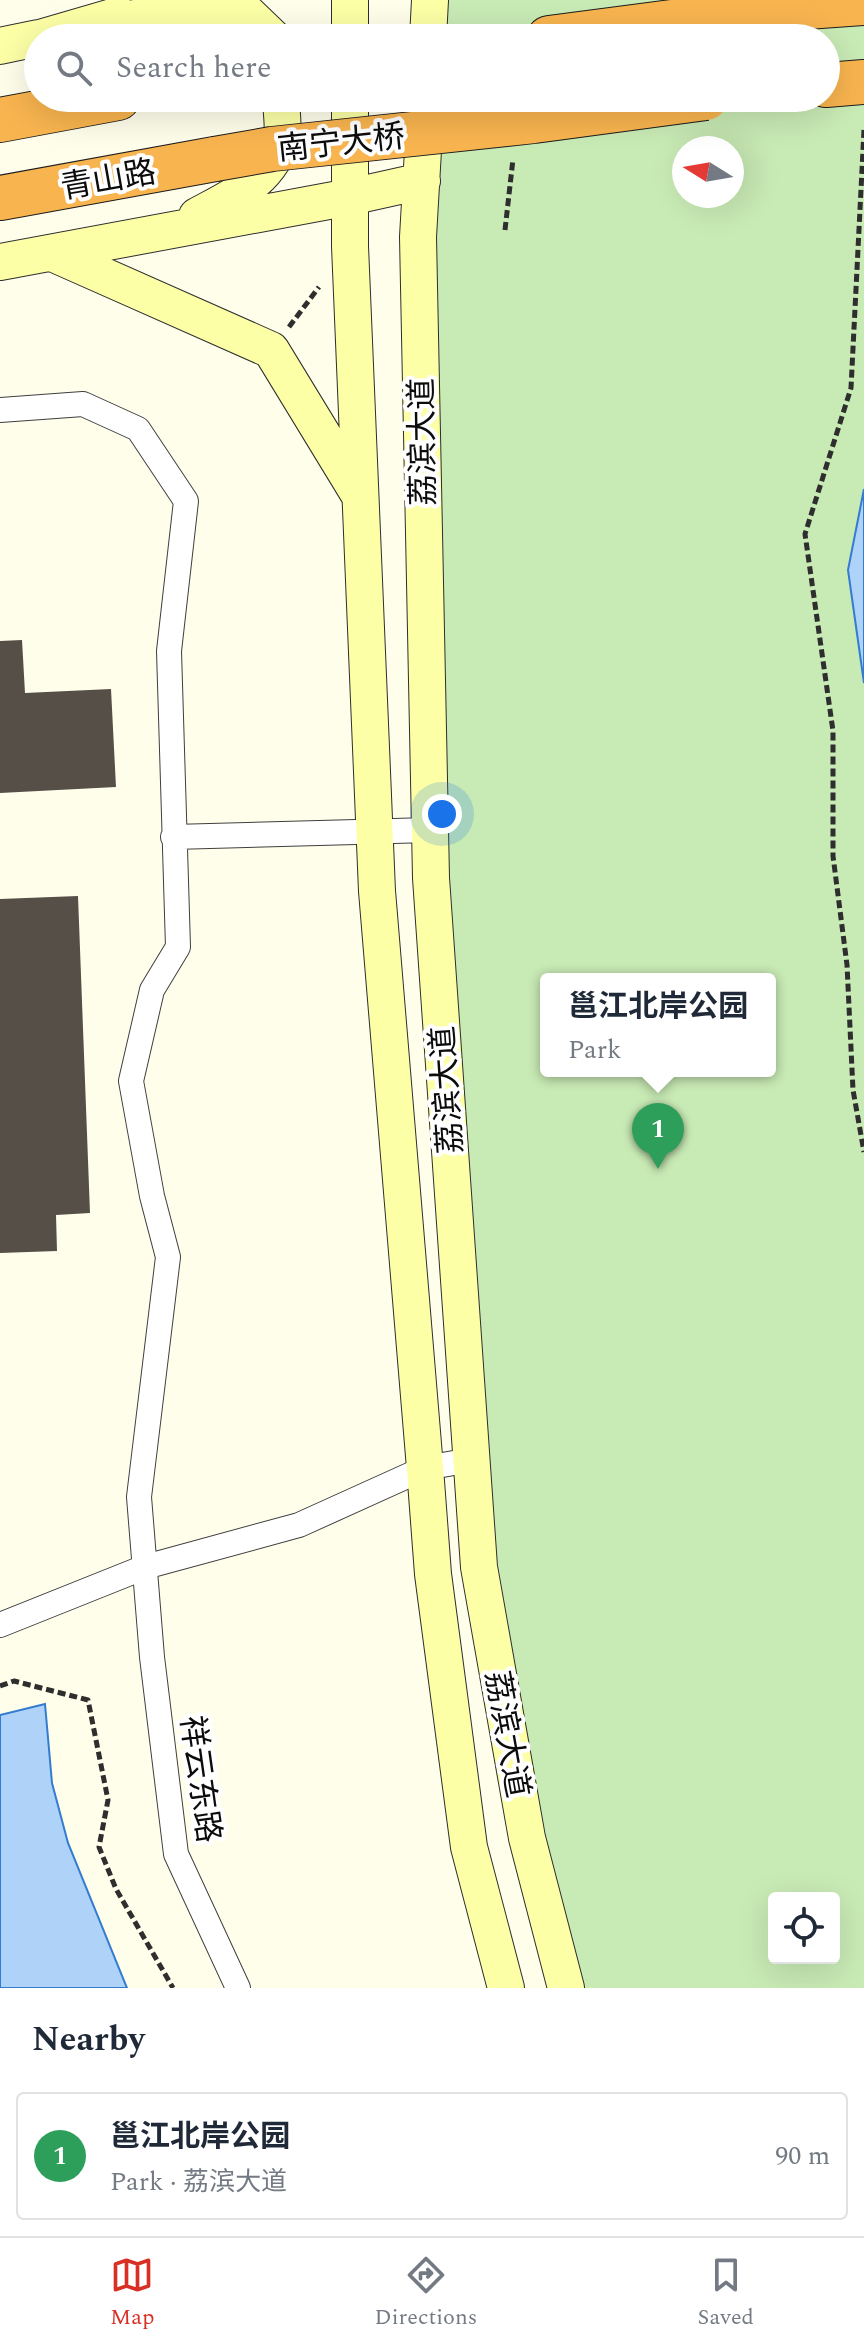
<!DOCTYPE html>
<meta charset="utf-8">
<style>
:root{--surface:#fff;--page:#f6f6f7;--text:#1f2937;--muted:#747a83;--line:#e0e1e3;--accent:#d93025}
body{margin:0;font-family:Spectral,"Noto Sans SC",serif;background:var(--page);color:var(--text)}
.controls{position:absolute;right:24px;bottom:24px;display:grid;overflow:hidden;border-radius:8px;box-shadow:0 8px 32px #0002}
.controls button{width:72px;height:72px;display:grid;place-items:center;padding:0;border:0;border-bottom:2px solid var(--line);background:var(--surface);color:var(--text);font:40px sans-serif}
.compass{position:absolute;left:672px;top:136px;width:72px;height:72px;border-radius:50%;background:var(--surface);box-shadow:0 8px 32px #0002;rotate:281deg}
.you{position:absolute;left:442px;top:814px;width:28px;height:28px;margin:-20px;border:6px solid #fff;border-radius:50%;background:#1a73e8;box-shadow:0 0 0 12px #1a73e833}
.badge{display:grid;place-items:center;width:52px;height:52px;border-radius:50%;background:var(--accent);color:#fff;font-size:26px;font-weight:700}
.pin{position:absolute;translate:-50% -66px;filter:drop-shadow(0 2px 4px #0008)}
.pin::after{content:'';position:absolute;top:42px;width:28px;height:24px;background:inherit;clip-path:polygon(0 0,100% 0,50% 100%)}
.popup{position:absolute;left:540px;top:973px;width:236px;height:104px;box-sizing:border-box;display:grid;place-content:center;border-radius:8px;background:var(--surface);filter:drop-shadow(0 2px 6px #0005);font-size:26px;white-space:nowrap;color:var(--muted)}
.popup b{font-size:30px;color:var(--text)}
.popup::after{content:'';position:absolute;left:50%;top:100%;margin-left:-16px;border:16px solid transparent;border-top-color:var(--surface)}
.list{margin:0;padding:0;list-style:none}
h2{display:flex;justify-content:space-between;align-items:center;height:104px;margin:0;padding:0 32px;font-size:34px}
h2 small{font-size:26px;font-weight:400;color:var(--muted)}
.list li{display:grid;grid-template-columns:52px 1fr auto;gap:24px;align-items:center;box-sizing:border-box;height:128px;margin:0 16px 16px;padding:0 16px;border:2px solid var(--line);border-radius:8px}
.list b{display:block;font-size:30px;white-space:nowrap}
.list p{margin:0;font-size:26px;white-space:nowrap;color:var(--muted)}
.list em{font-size:26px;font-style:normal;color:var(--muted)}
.icon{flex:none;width:44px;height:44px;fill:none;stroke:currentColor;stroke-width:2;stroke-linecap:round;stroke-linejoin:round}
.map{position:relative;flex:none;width:864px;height:1988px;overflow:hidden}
.search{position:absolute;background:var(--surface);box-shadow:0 8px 32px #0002;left:24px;right:24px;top:24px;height:88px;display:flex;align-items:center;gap:20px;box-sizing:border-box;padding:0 28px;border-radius:44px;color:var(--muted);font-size:30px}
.sheet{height:248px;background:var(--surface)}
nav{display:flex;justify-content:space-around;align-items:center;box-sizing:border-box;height:112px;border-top:2px solid var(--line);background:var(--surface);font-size:22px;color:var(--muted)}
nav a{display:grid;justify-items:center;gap:4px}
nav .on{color:var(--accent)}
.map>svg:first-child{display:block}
</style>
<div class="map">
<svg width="864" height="1988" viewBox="0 0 864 1988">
<rect width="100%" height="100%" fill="#fffeeb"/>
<path fill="#c8eab4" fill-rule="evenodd" d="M 430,0 L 864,0 L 864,489 L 848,570 L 864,684 L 864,1988 L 566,1988 L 479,1567 L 431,878 L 426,98 L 826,98 L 826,38 L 428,38 ZM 684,148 L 732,148 L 732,196 L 684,196 ZM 546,979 L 770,979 L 770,1071 L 546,1071 ZM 774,1898 L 834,1898 L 834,1958 L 774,1958 Z"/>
<path fill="#aed2f8" stroke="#337cd0" stroke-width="2" d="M 864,489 L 864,683 L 848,570 Z
M 45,1704 L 52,1783 L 68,1843 L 127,1988 L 0,1988 L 0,1715 Z"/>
<path fill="#554f48" d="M 22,640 L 25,693 L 111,689 L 116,787 L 0,793 L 0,641 Z
M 78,896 L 90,1213 L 56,1215 L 57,1251 L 0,1253 L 0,899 Z"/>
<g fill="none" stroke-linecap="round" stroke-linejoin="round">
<g stroke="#3f3f3f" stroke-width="26">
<path id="street" d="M 0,410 L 83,404 L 138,429 L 186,501 L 169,651 L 178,947 L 152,990 L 131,1081 L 152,1196 L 168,1257 L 139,1497 L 152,1657 L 176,1854 L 238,1988
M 173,837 L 430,830
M 0,1625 L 145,1567 L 299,1525 L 425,1468 L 471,1460"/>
</g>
<g stroke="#2e2e2e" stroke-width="38">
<path id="secondary" d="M 350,0 L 350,38
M 97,23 L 180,12 L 245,11 L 273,38
M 40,38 L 119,15
M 428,38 L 430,0
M 0,46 L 38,38
M 350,98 L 350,246 L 377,891 L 425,1468 L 433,1574 L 469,1847 L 506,1988
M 426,98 L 418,237 L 431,878 L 479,1567 L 527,1838 L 566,1988
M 197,216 C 232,197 273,180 282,136 C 284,125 281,110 281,98
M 52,253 L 271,350 L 360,496
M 0,262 L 350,197 L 422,181"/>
</g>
<g stroke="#1d1d1d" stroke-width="46">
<path id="highway" d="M 549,38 L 764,10 L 864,3
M 826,85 L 864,82
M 0,120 L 118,98
M 0,198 L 215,159"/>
</g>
<path stroke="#2e2e2e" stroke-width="5" stroke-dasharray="8 4" stroke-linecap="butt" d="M 864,130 L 851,388 L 805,534 L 833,731 L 833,856 L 847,965 L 853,1090 L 864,1152
M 505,230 L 513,159
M 289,327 L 319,287
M 0,1686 L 14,1681 L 88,1700 L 108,1800 L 99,1847 L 116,1889 L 173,1988"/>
<use href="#street" stroke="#fff" stroke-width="24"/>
<use href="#secondary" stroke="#fcffa6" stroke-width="36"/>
<use href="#highway" stroke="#f8b44f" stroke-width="44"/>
<g stroke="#1d1d1d" stroke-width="46" stroke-linecap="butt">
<path id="highway-bridge" d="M 215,159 L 272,149 L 534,121 L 706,98"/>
</g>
<use href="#highway-bridge" stroke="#f8b44f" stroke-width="44"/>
</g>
<g text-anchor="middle" stroke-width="8" stroke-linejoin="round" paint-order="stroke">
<g font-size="32" fill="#0c0c0c" stroke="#fff">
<text transform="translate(341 142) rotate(-6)" y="11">南宁大桥</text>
<text transform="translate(108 179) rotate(-10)" y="11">青山路</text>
<text transform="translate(422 442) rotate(-91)" y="11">荔滨大道</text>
<text transform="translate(446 1090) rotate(-94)" y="11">荔滨大道</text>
<text transform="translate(508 1734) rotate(80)" y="11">荔滨大道</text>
<text transform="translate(201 1779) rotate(82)" y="11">祥云东路</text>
</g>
</g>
</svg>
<div class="controls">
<button><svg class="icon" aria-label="locate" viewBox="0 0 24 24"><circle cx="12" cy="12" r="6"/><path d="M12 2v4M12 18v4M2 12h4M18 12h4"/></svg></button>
</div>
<svg class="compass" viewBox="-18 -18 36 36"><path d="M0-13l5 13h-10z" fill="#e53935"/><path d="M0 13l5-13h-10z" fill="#747a83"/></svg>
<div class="you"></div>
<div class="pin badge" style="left:658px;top:1169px;background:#2e9e5b">1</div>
<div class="popup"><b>邕江北岸公园</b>Park</div>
<div class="search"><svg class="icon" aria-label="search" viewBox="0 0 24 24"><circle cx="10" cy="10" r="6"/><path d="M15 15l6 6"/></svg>Search here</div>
</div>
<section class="sheet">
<h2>Nearby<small></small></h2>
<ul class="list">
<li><span class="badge" style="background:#2e9e5b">1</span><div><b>邕江北岸公园</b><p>Park · 荔滨大道</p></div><em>90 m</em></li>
</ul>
</section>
<nav>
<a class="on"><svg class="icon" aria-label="map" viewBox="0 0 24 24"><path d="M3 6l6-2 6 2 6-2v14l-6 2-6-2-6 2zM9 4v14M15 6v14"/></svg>Map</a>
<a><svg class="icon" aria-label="directions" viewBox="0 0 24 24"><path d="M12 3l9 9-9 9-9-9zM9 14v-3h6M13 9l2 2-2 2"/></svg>Directions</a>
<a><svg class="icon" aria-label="saved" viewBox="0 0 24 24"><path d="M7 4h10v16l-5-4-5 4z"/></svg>Saved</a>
</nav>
